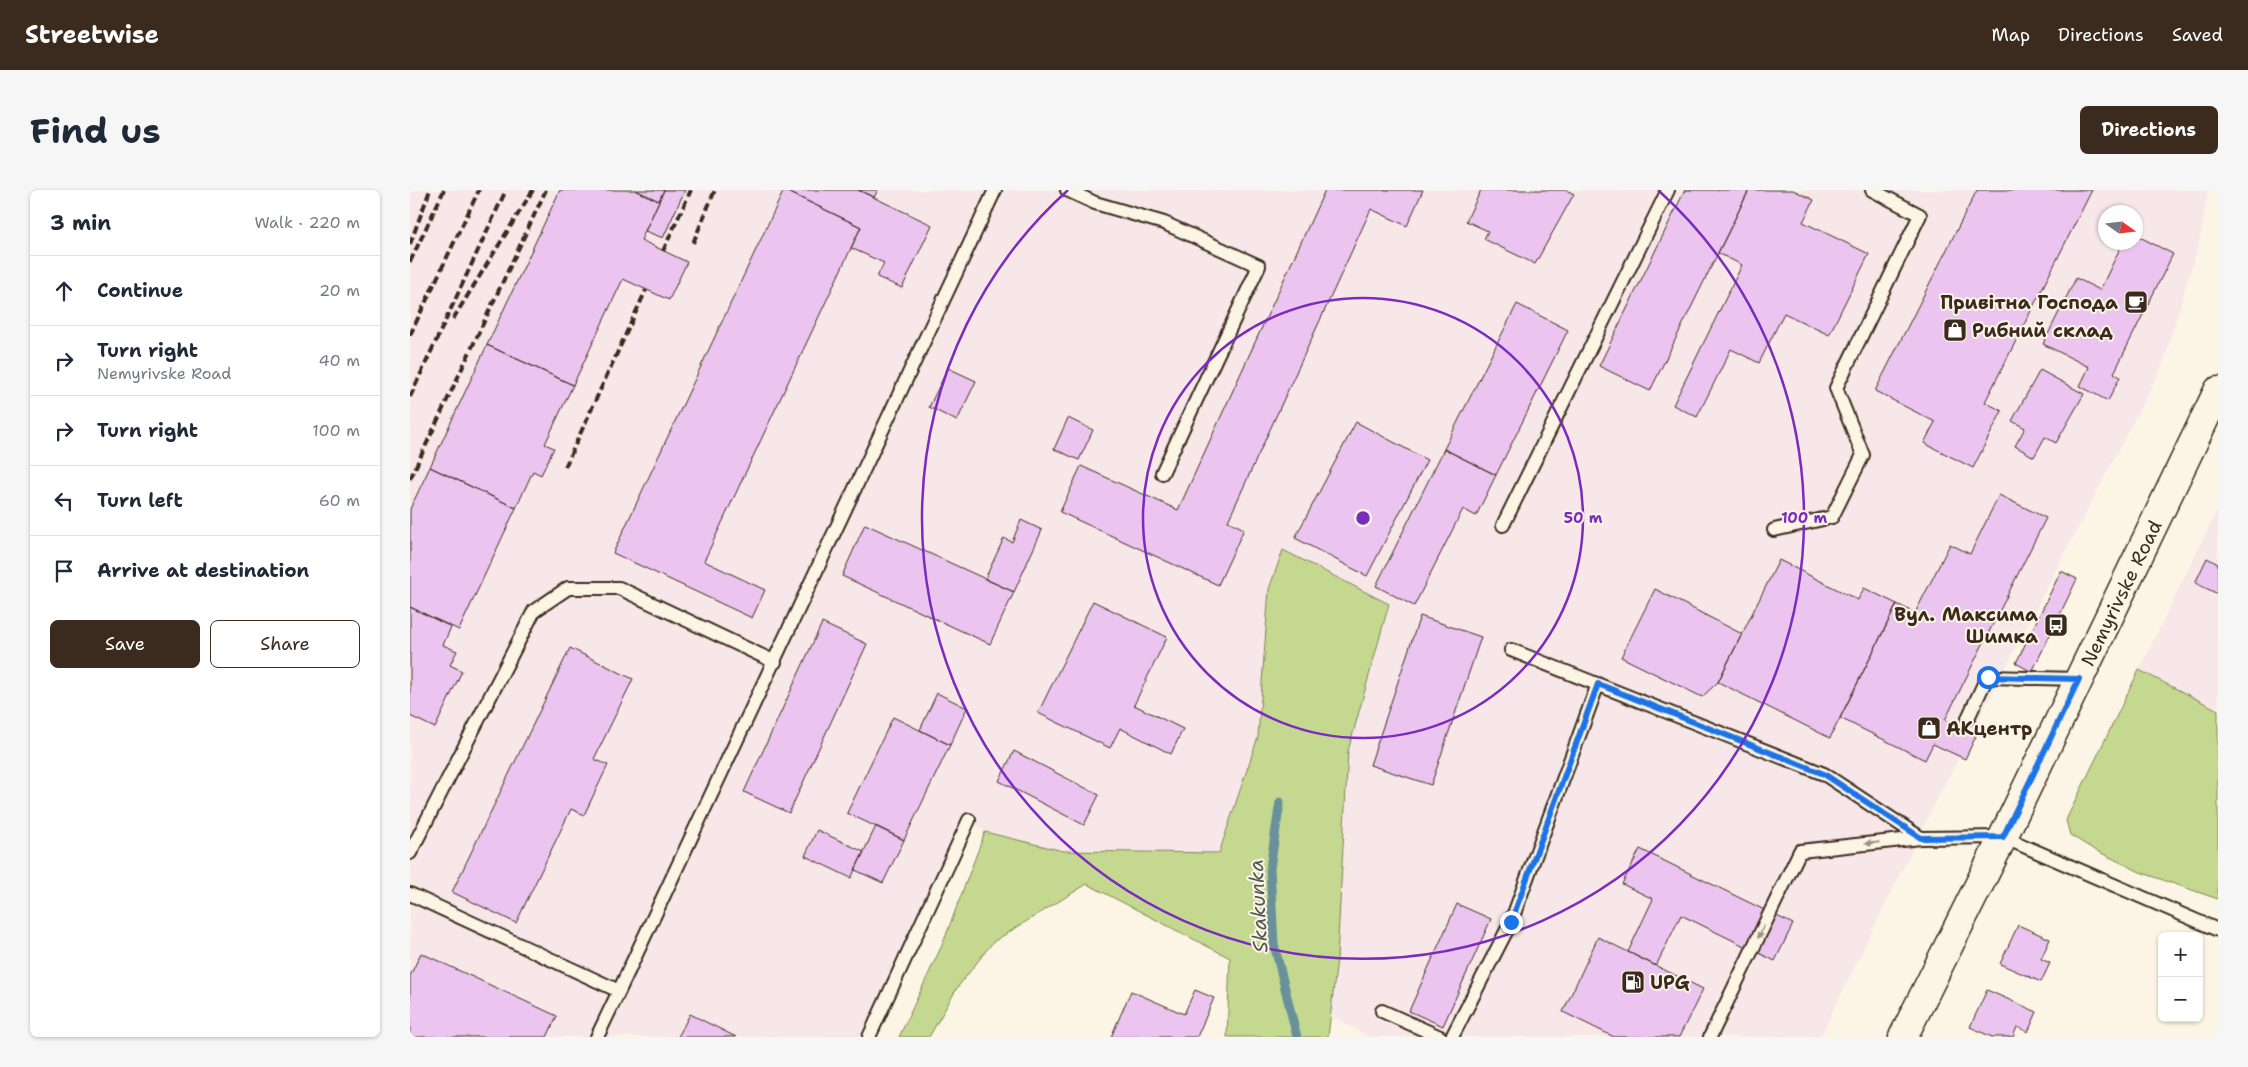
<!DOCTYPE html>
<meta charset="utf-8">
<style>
:root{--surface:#fff;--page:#f6f6f7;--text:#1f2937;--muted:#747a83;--line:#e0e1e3;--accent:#3b2a1e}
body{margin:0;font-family:"Shantell Sans",sans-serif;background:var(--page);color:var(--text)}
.controls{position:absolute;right:15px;bottom:15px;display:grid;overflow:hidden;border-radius:8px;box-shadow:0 1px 4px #0004}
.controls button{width:45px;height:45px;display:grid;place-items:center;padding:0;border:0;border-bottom:1px solid var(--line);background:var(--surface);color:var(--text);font:25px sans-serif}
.compass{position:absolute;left:1688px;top:15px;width:45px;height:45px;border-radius:50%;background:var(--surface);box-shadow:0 1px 4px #0004;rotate:104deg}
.stop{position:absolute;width:15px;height:15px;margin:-11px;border:4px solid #1a73e8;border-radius:50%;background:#fff}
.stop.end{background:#1a73e8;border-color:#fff;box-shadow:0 1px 5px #0008}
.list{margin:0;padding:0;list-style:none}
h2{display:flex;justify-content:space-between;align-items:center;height:65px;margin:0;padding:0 20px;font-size:21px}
h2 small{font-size:16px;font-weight:400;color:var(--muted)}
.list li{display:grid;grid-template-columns:32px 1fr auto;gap:15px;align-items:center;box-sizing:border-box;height:70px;padding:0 20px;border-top:1px solid var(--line)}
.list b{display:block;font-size:19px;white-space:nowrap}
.list p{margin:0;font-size:16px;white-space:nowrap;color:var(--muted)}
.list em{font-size:16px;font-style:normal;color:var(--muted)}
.actions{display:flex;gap:10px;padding:15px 20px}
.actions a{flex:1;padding:11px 0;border:1px solid var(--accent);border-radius:8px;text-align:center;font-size:18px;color:var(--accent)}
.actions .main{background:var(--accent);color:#fff}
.icon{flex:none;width:28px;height:28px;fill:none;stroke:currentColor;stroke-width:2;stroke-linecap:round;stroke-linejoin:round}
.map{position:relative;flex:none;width:1808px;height:847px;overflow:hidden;border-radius:8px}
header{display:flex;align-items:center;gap:30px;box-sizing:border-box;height:70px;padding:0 25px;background:var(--accent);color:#fff}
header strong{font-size:24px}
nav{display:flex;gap:28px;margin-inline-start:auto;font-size:18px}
.intro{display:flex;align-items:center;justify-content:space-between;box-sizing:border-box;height:120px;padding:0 30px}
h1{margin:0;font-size:35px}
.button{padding:12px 22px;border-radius:8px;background:var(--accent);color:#fff;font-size:18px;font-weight:700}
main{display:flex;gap:30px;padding:0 30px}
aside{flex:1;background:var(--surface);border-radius:8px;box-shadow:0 1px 4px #0004}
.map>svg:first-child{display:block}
</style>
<header>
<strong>Streetwise</strong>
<nav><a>Map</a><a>Directions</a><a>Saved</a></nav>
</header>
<div class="intro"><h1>Find us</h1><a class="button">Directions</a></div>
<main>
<aside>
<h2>3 min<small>Walk · 220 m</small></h2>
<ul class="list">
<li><svg class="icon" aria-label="ahead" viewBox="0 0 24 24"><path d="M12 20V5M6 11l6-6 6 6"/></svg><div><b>Continue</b></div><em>20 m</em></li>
<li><svg class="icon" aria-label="right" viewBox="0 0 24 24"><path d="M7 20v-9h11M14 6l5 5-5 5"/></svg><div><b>Turn right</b><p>Nemyrivske Road</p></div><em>40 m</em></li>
<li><svg class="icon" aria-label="right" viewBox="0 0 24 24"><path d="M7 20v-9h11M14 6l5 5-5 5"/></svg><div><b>Turn right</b></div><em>100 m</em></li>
<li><svg class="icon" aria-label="left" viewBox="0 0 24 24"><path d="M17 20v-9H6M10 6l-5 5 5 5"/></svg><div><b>Turn left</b></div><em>60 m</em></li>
<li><svg class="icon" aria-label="arrive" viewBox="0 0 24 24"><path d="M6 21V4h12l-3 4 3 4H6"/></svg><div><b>Arrive at destination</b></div></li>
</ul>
<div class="actions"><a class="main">Save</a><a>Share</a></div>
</aside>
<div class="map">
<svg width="1808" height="847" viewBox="0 0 1808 847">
<rect width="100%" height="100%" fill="#fcf5e5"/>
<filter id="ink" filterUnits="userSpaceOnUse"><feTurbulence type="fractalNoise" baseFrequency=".02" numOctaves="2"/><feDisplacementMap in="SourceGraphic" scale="10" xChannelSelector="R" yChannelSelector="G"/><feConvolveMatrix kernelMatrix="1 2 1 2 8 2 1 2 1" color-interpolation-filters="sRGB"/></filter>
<g filter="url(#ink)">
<path fill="#f7e7e8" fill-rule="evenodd" d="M 0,0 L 1798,0 L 1790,49 L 1753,174 L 1523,617 L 1410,847 L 958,847 L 821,768 L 560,633 L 459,847 L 0,847 ZM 1696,22 L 1726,22 L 1726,52 L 1696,52 Z
M 1808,318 L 1808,520 L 1729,480 Z"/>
<path fill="#c4d98f" stroke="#808256" d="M 873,360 L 979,414 L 938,561 L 927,769 L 918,847 L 817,847 L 820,768 L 677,694 L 583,752 L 547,798 L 519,847 L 489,847 L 533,753 L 575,642 L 653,661 L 809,663 L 848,547 L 859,399 Z
M 1729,480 L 1808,520 L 1808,709 L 1730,682 L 1683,659 L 1660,645 L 1656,630 Z"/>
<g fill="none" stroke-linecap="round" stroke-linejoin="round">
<path stroke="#6b9199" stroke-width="9" d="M 870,612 L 860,678 L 864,754 L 887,847"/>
</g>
<path fill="#ebc5ef" stroke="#3b2a1e" d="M 150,0 L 225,0 L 249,11 L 231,50 L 277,72 L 259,110 L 213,89 L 163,195 L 77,155 Z
M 225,0 L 254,0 L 249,11 Z
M 254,0 L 275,0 L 253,48 L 235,41 Z
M 374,0 L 451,37 L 294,371 L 355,400 L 342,428 L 203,363 Z
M 374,0 L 448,0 L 522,35 L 492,98 L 467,87 L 474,73 L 441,58 L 451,37 Z
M 448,0 L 468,0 L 464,7 Z
M 915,0 L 1013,0 L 997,36 L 961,19 L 818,331 L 834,339 L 808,395 L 650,322 L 671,276 L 768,320 Z
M 1071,0 L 1156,0 L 1164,4 L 1125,74 L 1074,49 L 1078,41 L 1056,31 Z
M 1275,0 L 1339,0 L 1240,201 L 1189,176 Z
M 1339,0 L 1383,0 L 1404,10 L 1393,32 L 1459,64 L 1419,145 L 1374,123 L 1349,173 L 1321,159 L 1287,227 L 1263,215 L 1332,75 L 1308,63 Z
M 1567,0 L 1682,0 L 1575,212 L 1592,221 L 1563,278 L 1514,253 L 1525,232 L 1465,201 Z
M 1726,45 L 1763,64 L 1704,183 L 1710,187 L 1698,211 L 1670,196 L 1679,177 L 1633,154 L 1666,88 L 1690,100 L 1713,52 L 1726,52 Z
M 1107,114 L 1158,140 L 1086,285 L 1034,259 Z
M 77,155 L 163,195 L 135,254 L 144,258 L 131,285 L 123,281 L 106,318 L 20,277 Z
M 538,178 L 566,191 L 547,231 L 519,217 Z
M 1630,180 L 1674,204 L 1646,253 L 1635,247 L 1624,267 L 1605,256 L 1615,238 L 1602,231 Z
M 658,228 L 683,240 L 669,270 L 644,259 Z
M 946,232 L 1017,270 L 957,386 L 885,348 Z
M 1034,259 L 1086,285 L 1066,326 L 1053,319 L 1004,416 L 966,396 Z
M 20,277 L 106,318 L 49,440 L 0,417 L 0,319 Z
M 1589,305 L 1636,328 L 1535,530 L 1566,546 L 1555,569 L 1523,554 L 1515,570 L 1430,528 L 1487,414 L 1505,423 L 1540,354 L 1560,364 Z
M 611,330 L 632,340 L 604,402 L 575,389 L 594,348 L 602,352 Z
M 455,334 L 604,402 L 580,454 L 432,386 Z
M 1797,368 L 1808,374 L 1808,404 L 1785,393 Z
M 1369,370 L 1448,410 L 1454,398 L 1487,414 L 1420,548 L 1308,492 Z
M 1651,381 L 1667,389 L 1622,482 L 1606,473 Z
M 1245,399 L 1332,444 L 1308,492 L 1292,507 L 1211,467 Z
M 683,411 L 757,447 L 724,515 L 773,539 L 761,564 L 710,538 L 700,558 L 628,523 Z
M 0,417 L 41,437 L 33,455 L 47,461 L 40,475 L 52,481 L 25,538 L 0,526 Z
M 1010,426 L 1071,447 L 1021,595 L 960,575 Z
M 412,433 L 457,454 L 379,623 L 334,602 Z
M 160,458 L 223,489 L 184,569 L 198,575 L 174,625 L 161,619 L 106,733 L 42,702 Z
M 527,503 L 557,518 L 540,555 L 510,540 Z
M 483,527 L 540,555 L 494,650 L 437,623 Z
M 604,561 L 689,605 L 674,635 L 589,591 Z
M 466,636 L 494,650 L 473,693 L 445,680 Z
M 407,640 L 454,662 L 441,688 L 395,666 Z
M 1230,659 L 1383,734 L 1365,771 L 1271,725 L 1246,776 L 1218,762 L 1243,709 L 1212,694 Z
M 1047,714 L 1081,729 L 1033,836 L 999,821 Z
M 1608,735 L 1640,749 L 1631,769 L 1640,773 L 1631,792 L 1590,774 Z
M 1188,747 L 1293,799 L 1269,847 L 1204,847 L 1153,822 Z
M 11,763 L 147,826 L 137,847 L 0,847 L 0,786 Z
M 785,800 L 804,808 L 787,847 L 701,847 L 721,801 L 774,824 Z
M 1577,800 L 1627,822 L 1618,842 L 1607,837 L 1603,847 L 1582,847 L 1560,837 Z
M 280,824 L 326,847 L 268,847 Z"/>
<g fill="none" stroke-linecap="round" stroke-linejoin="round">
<g stroke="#3b2a1e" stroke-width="16">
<path id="lane" d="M 657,0 L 685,13 L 754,33 L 849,76 L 752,283
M 1093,335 L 1258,0
M 1364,340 L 1422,327 L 1453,265 L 1426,198 L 1510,25 L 1462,0
M 1101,460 L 1414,584 L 1511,648 L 1593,647 L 1808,740
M 1558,528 L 1577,487 L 1669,489
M 0,663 L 124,421 L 158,398 L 209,398 L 365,472
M 0,704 L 209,801 L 187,847
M 209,801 L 585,0
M 972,821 L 1030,847
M 459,847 L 559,630
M 1042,847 L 1101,732 L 1188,494
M 1300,847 L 1390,661 L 1511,648"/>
</g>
<g stroke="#3b2a1e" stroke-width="31">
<path id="primary" d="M 1493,847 L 1593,647 L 1808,201"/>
</g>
<use href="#lane" stroke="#fcf5e5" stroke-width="12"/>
<use href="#primary" stroke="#fcf5e5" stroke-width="28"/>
<path stroke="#3b2a1e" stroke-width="4" stroke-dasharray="8 4" stroke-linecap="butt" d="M 283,53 L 305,0
M 0,54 L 20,0
M 253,61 L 281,0
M 0,72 L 34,0
M 43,129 L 123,0
M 0,145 L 69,0
M 0,207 L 96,0
M 155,277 L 236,100
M 0,289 L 136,0"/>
</g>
<defs><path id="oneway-solid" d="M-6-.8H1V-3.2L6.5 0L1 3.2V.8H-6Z" transform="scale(1.25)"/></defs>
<g fill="#9c9082">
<use href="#oneway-solid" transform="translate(1462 653) rotate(174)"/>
<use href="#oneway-solid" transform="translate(1351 742) rotate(116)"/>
</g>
</g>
<g fill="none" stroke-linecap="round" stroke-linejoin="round" filter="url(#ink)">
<path stroke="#1a73e8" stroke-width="6" d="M 1101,732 L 1188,494 L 1414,584 L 1511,648 L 1593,647 L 1669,489 L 1578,487"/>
</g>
<g fill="none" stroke="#7b2cbf" stroke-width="2.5">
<circle cx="953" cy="328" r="220"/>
<path d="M1248 0A441 441 0 1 1 658 0"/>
</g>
<defs>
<g id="cafe-square" transform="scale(1.25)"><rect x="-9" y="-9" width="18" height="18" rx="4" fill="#3b2a1e" stroke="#fcf5e5"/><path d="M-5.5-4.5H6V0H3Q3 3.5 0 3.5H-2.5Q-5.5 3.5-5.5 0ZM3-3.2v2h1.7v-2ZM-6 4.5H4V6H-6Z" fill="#fff"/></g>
<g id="shop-square" transform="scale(1.25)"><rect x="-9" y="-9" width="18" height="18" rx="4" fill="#3b2a1e" stroke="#fcf5e5"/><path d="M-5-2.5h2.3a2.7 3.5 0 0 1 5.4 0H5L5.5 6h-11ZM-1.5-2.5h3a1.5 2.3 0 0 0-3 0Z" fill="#fff"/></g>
<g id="bus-square" transform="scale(1.25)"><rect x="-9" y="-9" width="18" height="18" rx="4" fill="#3b2a1e" stroke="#fcf5e5"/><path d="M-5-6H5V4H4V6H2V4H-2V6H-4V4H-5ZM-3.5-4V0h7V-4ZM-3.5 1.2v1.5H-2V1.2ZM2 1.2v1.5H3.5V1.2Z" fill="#fff"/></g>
<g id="fuel-square" transform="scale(1.25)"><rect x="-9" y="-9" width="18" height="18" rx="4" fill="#3b2a1e" stroke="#fcf5e5"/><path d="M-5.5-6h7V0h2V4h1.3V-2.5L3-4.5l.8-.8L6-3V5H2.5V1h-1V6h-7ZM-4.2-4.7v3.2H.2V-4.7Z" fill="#fff"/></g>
</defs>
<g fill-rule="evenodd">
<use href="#cafe-square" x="1726" y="112"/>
<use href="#shop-square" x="1545" y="140"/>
<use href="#bus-square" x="1646" y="435"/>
<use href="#shop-square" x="1519" y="538"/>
<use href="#fuel-square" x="1223" y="792"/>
</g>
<g text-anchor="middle" stroke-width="4" stroke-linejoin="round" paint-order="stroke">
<g font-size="19" font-weight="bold" fill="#3b2a1e" stroke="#fcf5e5" text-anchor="start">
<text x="1708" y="119" text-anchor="end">Привітна Господа</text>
<text x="1562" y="147">Рибний склад</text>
<text x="1628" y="431" text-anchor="end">Вул. Максима<tspan x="1628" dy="22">Шимка</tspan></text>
<text x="1536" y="545">АКцентр</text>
<text x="1240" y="799">UPG</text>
</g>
<g font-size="19" fill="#3b2a1e" stroke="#fcf5e5">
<text transform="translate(1711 403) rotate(-64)" y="7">Nemyrivske Road</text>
</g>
<g font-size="20" font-style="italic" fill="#4f5551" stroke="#fcf5e5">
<text transform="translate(848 716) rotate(-93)" y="7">Skakunka</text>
</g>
</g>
<circle cx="953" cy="328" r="8" fill="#7b2cbf" stroke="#fcf5e5" stroke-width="2.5"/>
<g font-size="15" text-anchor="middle" font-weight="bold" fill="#7b2cbf" stroke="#fcf5e5" stroke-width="4" stroke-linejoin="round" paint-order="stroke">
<text x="1173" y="333">50 m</text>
<text x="1394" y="333">100 m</text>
</g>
</svg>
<div class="controls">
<button>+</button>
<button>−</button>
</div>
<svg class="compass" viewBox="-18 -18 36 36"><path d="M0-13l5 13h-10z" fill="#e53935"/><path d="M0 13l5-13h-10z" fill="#747a83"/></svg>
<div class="stop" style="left:1578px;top:487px"></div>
<div class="stop end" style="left:1101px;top:732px"></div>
</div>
</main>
